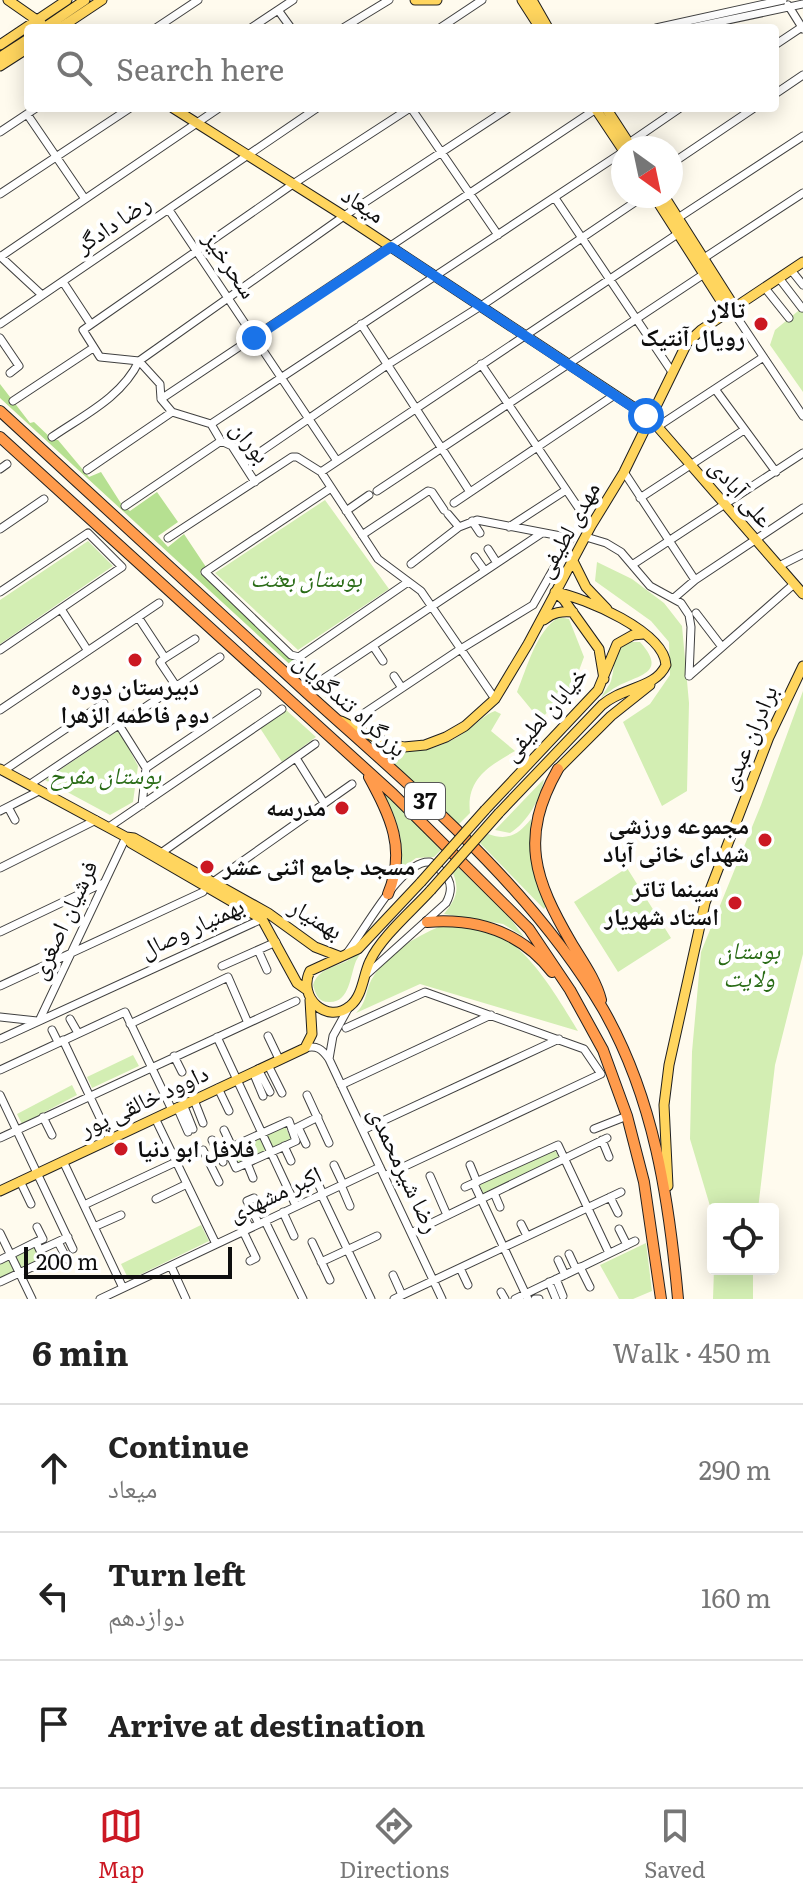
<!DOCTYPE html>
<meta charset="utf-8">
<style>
:root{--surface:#fff;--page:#f6f6f6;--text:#222;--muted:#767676;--line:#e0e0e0;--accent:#cb1823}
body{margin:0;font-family:Literata,"Noto Naskh Arabic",serif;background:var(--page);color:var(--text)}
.controls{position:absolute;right:24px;bottom:24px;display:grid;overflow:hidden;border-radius:8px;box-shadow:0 4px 20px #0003}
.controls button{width:72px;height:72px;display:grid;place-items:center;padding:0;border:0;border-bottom:2px solid var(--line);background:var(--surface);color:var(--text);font:40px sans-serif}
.compass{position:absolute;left:611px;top:136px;width:72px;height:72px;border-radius:50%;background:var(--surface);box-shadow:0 4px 20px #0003;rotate:147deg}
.scale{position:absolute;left:24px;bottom:20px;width:208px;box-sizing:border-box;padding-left:8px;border:4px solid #0e0e0e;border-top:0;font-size:22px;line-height:28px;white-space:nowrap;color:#0e0e0e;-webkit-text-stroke:6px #fff;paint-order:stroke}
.stop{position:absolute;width:24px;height:24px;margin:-18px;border:6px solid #1a73e8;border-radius:50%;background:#fff}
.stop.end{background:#1a73e8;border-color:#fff;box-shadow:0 2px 8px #0008}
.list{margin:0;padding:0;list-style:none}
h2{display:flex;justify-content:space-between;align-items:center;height:104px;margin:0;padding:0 32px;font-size:34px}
h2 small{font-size:26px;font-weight:400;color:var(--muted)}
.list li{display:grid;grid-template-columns:52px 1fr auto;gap:24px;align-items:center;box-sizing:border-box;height:128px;padding:0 32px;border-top:2px solid var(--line)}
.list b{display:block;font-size:30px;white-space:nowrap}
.list p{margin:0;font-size:26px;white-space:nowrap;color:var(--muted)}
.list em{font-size:26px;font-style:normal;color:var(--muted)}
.icon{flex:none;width:44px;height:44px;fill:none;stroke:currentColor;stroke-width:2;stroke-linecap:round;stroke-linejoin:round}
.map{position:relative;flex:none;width:803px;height:1299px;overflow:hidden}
.search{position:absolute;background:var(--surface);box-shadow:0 4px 20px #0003;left:24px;right:24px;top:24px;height:88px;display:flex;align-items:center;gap:20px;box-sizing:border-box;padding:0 28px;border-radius:8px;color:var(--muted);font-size:30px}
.sheet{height:488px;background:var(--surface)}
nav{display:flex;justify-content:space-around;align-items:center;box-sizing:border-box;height:112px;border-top:2px solid var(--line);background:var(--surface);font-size:22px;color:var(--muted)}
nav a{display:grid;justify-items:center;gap:4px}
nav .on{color:var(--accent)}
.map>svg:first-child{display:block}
</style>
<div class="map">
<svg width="803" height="1299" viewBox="0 0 803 1299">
<rect width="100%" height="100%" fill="#fffbee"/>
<path fill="#d3eeb3" d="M 803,307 L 803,392 L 770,345 L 775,330 Z
M 325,500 L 389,589 L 298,650 L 215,573 Z
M 88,541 L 113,566 L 0,644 L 0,600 Z
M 597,562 L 632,579 L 664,603 L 682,626 L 689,703 L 687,791 L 662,806 L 623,722 L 650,704 L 670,675 L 669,642 L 651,621 L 595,581 Z
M 559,617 L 569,619 L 584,657 L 574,684 L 540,720 L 517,692 C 527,668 536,631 559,617 Z
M 630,642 L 640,642 C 668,673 639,675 618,686 C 612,689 606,694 601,698 C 604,692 609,686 611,681 C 617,662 609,653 630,642 Z
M 803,691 L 803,954 L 775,1065 L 758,1209 L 713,1209 L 713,1216 L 690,1139 L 692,1052 L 701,952 L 761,805 Z
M 285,709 L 316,737 L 282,762 L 260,728 Z
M 495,711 L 501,714 L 491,731 L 515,751 C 489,766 466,779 470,813 L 458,825 L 367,740 C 405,756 435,755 469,729 C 478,723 485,714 495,711 Z
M 119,730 L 138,766 L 133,802 L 110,815 L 45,780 Z
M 544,779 C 541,798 527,823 510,833 L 495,830 Z
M 381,790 L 442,849 L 434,857 L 416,858 L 400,870 C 406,840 396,816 381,790 Z
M 531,819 C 530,851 534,876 546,906 L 544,909 L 480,843 L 488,834 C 508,841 518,835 531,819 Z
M 458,867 L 510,918 L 524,937 L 503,924 L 444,914 C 456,899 460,891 453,873 Z
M 627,868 L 671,938 L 618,972 L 574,902 Z
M 441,926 C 458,927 476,927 492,932 C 528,945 559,1000 578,1031 L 420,984 L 356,1013 C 365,1004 365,997 369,985 C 381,957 414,937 441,926 Z
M 366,944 C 363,950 359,955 356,961 C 350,975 350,1003 329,1002 C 318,1002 316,995 313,985 C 318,970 331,968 345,962 C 353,958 360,951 366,944 Z
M 133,1055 L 139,1066 L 92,1088 L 87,1077 Z
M 72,1085 L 77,1095 L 22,1124 L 17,1114 Z
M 285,1126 L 291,1139 L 237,1163 L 231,1150 Z
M 554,1148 L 560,1159 L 484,1195 L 479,1183 Z
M 201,1225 L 209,1241 L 129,1280 L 121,1264 Z
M 646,1243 L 652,1291 L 633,1299 L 619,1299 L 600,1265 Z
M 34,1245 L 41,1259 L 0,1279 L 0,1262 Z
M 714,1269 L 753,1269 L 753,1299 L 713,1299 Z"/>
<path fill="#b6e091" d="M 0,384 L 30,423 L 34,422 L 53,440 L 58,440 L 89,477 L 101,472 L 122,505 L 130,511 L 157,492 L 178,522 L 158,536 L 168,547 L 184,534 L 206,567 L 200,573 L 338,700 L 334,705 L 0,398 Z"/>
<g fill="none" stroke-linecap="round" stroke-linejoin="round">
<g stroke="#414141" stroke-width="9">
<path id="minor" d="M 788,5 L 803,29
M 278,10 L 291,28
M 156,28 L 198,0
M 251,28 L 293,0
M 343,28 L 389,0
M 440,28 L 482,0
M 656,28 L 783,0
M 690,28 L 803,4
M 775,45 L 802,27
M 775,94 L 803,75
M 411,108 L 498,235
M 27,114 L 85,199
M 0,132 L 36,108
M 629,143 L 680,108
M 671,164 L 754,108
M 0,194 L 130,108
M 555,198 L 672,372
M 169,210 L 337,461
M 678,218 L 803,136
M 0,256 L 42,295
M 0,257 L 219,108
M 704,258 L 803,193
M 791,270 L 803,285
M 779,278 L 802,308
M 63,282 L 90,323
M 765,288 L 789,318
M 732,310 L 803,416
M 0,324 L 317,108
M 361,324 L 470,492
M 0,338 L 19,366 L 10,373
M 481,364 L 584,516
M 715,389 L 776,472
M 161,399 L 596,109
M 13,401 L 93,348
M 211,424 L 623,152
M 657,427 L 762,358
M 52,437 C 84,415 122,397 139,361 L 344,216 L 509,108
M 244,463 L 387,365 L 484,304 L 644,196
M 0,469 L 7,464
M 87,470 L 172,412
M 321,472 L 679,233
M 624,472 L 695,580
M 255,482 L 232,446 L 221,441 L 211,424 L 172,412 L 161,399 L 160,384 L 139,361 L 100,357 L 83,330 L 293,184 L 410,108
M 331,488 L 205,572 L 291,655 L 299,657 L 408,582
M 377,491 L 704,274
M 640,498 L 744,430
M 454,503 L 613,396
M 125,506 L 221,441
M 346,511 L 369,495
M 448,514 L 459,527
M 472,521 L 480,533
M 509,527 L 566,490
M 0,529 L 44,499
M 362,535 L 428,491 L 432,492 L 444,510
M 586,537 L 606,543 L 621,552 L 650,586 L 681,603 L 689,615 L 691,627 L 689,676
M 168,538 L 292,457 L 297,457 L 321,472 L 378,559 L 421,591 L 495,699
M 488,549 L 497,563
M 475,557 L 485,571
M 632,565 L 803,453
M 779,566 L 803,554
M 0,592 L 88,533 L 122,567 L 0,650
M 674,598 L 695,580 L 803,508
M 61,609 L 88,651
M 696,613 L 722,647
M 138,617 L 165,658 L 160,662 L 176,686
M 373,646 L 383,661
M 165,658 L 195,639
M 394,676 L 402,688
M 689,676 L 794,584
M 320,681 L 542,533
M 0,710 L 159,603
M 357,718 L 459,650 L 533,605 L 571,538 L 477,520 L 459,527 L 411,564
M 119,725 L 146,768
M 296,758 L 324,803
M 3,771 L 104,703
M 29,785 L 220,657
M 142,805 L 146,768 L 257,693
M 8,807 L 15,820
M 0,811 L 39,791
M 109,827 L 282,709
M 161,853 L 315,744
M 0,868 L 96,820
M 213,882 L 352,784
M 0,932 L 101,884
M 258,950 L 267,970
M 347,953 C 365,930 402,859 430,862 C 446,873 457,883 446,903 L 366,975
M 222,966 L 276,942
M 0,986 L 203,892
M 0,1017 L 37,1021
M 70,1019 L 78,1033
M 39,1021 L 126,837
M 130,1024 L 228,977 L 248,1023
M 346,1028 L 425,992 L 584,1049 L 601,1074 L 384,1176
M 52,1030 L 58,1042
M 268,1036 L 279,1059
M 217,1037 L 296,1206
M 0,1039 L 262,919
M 63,1040 L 110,1139
M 305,1048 C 317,1045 322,1049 329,1059 L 442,1299
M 174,1056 L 182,1072
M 329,1059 L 333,1036 L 349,1007
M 268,1065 L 282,1093
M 258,1069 L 270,1092
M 0,1070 L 125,1012 L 172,1110
M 253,1072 L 263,1096
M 341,1085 L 491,1015
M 218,1088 L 229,1111
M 0,1095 L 73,1249
M 307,1095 L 329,1143
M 194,1100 L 203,1123
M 183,1104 L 193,1129
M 177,1107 L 188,1132
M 43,1117 L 52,1135
M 155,1118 L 216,1244
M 289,1121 L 296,1141 L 236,1168 L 227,1149 Z
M 298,1127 L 306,1144
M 594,1129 L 627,1116
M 224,1130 L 232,1147
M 292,1130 L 318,1117
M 363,1130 L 559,1039
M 0,1138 L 296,1001
M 212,1140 L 223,1162
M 602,1140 L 609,1157
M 284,1146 L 291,1161
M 203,1150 L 219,1182
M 63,1161 L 123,1288
M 247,1163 L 253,1178
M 334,1165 L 343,1184
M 470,1165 L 477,1182
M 314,1175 L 323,1194
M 430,1176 L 447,1215
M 20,1181 L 31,1204
M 474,1184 L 528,1299
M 341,1185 L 350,1206
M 465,1187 L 558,1145 L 609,1253
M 494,1193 L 500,1207
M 321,1194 L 371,1299
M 610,1197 L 618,1213
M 254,1198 L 247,1201 L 259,1224
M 156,1199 L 187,1184
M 84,1205 L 176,1162
M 241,1211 L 250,1228
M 283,1212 L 294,1236
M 265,1221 L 303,1299
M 521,1224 L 527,1236
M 94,1227 L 121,1215
M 619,1229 L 627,1245
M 243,1231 L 256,1258 L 250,1261
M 0,1233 L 32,1299
M 411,1233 L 607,1138
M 36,1242 L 43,1239 L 37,1227
M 58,1242 L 67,1259
M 312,1242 L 330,1280
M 40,1250 L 68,1237
M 569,1254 L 576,1269
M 0,1260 L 36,1242 L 45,1261 L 0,1282
M 558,1260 L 565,1275
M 321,1262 L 377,1236
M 171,1266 L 186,1299
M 580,1267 L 590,1287
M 460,1268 L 468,1285
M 393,1275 L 402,1295
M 556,1279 L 563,1296
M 549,1282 L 556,1299
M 501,1292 L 505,1299
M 100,1299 L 380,1167
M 394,1299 L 621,1192
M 515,1299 L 635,1241
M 535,1299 L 539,1299"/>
</g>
<g stroke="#1f1f1f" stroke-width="11">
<path id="major" d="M 8,0 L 41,23
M 415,0 L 437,0
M 522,0 L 540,28
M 532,0 L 548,28
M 44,28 L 85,0
M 60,28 L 102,0
M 0,45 L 67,0
M 0,57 L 28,39
M 0,66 L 28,48
M 173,108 L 344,216 L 650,418 L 803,594
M 595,108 L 623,150
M 606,108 L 632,148
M 654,196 L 723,304 L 732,310
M 664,196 L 730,300 L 732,310
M 573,561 L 586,587 L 607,609
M 544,620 C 553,612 562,611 573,612
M 341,721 L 387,743 L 404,747 L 425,745 L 446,737 L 465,726 L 495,699 L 528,644 L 591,526 L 624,472 L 687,343 L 701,330 L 803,262
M 0,769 L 126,837 L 131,843 L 262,919 L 297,983 L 307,990
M 558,769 L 611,716 L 650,685
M 485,810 L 598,690 L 617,644 L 633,635 L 643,634
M 499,813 L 602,705 C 624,686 655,689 666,665 C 664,631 585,598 555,592 L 564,600 L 599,649 L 604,679
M 126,837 L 134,838 L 268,913 L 315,947 L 341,957
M 421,882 L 358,949 L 310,971 C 297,997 327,1025 350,1006 C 363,996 363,975 370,961 C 381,937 413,910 431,890
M 668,1186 L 664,1105 L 669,1065 L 705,903 L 769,737 L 803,666
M 0,1191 L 305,1048 L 312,1034 L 310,1000"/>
</g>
<g stroke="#1f1f1f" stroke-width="12">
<path id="highway" d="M 0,411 C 102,505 204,599 307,693 C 413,789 530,885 603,1009 C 654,1098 669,1199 678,1299
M 0,437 L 393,794 L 529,929 L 570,990 L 603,1050 L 627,1116 L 644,1182 L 661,1299
M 558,769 C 519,838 534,879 572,944 C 583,962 596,980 601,1000
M 369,777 C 390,816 407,849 388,894
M 427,922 C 477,918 520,931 552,972"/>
</g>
<use href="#minor" stroke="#fff" stroke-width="7"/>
<use href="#major" stroke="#ffd55e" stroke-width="9"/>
<use href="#highway" stroke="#ff9b4c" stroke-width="10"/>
<g stroke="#1f1f1f" stroke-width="11" stroke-linecap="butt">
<path id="major-bridge" d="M 421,882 L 485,810
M 431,890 L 499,813"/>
</g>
<use href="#major-bridge" stroke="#ffd55e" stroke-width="9"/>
</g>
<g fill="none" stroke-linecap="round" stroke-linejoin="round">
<path stroke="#1a73e8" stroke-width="10" d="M 254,338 L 391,247 L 646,416"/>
</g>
<g fill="#cb1823" stroke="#fff" stroke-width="3">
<circle cx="761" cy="324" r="8"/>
<circle cx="135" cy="660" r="8"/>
<circle cx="342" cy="808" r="8"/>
<circle cx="765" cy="840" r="8"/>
<circle cx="207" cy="867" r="8"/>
<circle cx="735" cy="903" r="8"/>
<circle cx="121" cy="1149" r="8"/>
</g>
<g text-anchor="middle" stroke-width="8" stroke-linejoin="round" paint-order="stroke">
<rect fill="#fff" stroke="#565656" stroke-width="2" x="405" y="783" width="40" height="36" rx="6"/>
<g font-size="22" font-weight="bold" fill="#0e0e0e">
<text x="425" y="809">37</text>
</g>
<g font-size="24" fill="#0e0e0e" stroke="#fff">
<text transform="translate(363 205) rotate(33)" y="8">میعاد</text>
<text transform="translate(113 224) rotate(-34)" y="8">رضا دادگر</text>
<text transform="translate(230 265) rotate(56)" y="8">سحرخیز</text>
<text transform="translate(250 442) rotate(51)" y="8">بوران</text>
<text transform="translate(741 493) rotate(49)" y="8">علی آبادی</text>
<text transform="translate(568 530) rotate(-61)" y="8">مهدی لطیفی</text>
<text transform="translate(350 705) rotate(42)" y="8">بزرگراه تندگویان</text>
<text transform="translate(545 714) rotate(-49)" y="8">خیابان لطیفی</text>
<text transform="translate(749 738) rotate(-67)" y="8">برادران عبدی</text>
<text transform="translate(316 919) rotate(31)" y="8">بهمنیار</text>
<text transform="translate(64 920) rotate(-65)" y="8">فرشیان اصغری</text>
<text transform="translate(192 928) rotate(-25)" y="8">بهمنیار وصال</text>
<text transform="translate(144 1101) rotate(-25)" y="8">داوود خالقی پور</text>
<text transform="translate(404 1170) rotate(65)" y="8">رضا شیرمحمدی</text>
<text transform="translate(275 1194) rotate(-25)" y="8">اکبر مشهدی</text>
</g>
<g font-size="24" font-weight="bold" fill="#0e0e0e" stroke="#fff" text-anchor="end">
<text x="745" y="318">تالار<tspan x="745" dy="28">رویال آنتیک</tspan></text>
<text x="135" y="695" text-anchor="middle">دبیرستان دوره<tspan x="135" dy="28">دوم فاطمه الزهرا</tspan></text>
<text x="326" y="816">مدرسه</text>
<text x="749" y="834">مجموعه ورزشی<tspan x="749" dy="28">شهدای خانی آباد</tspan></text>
<text x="223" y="875" text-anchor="start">مسجد جامع اثنی عشر</text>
<text x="719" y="897">سینما تاتر<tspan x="719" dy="28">استاد شهریار</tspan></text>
<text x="137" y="1157" text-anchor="start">فلافل ابو دنیا</text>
</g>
<g font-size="24" font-style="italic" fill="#2a6c17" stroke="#fff">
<text x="306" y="587">بوستان بعثت</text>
<text x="105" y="784">بوستان مفرح</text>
<text x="749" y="959">بوستان<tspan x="749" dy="28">ولایت</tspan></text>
</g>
</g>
</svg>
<div class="controls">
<button><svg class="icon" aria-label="locate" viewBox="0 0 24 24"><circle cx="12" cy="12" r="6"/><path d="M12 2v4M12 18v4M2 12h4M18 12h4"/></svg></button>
</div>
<svg class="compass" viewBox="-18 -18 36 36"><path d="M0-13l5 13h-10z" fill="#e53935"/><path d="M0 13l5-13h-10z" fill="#767676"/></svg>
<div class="scale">200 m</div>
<div class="stop" style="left:646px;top:416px"></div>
<div class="stop end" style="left:254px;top:338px"></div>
<div class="search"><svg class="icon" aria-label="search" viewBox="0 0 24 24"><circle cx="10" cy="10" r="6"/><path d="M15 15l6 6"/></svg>Search here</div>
</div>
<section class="sheet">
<h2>6 min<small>Walk · 450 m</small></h2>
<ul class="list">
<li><svg class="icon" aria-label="ahead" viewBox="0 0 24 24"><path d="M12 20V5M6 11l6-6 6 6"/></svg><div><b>Continue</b><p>میعاد</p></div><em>290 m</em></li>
<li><svg class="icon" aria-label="left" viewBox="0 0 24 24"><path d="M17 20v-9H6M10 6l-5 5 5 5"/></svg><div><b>Turn left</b><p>دوازدهم</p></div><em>160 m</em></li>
<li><svg class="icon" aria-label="arrive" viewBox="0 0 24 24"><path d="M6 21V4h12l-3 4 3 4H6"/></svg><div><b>Arrive at destination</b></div></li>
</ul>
</section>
<nav>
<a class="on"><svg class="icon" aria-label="map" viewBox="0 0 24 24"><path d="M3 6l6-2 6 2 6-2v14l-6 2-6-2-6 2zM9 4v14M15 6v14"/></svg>Map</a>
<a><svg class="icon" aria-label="directions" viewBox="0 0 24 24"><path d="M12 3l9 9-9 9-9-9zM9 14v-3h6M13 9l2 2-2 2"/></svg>Directions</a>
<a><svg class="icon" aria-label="saved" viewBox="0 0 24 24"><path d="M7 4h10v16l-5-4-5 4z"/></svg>Saved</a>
</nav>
